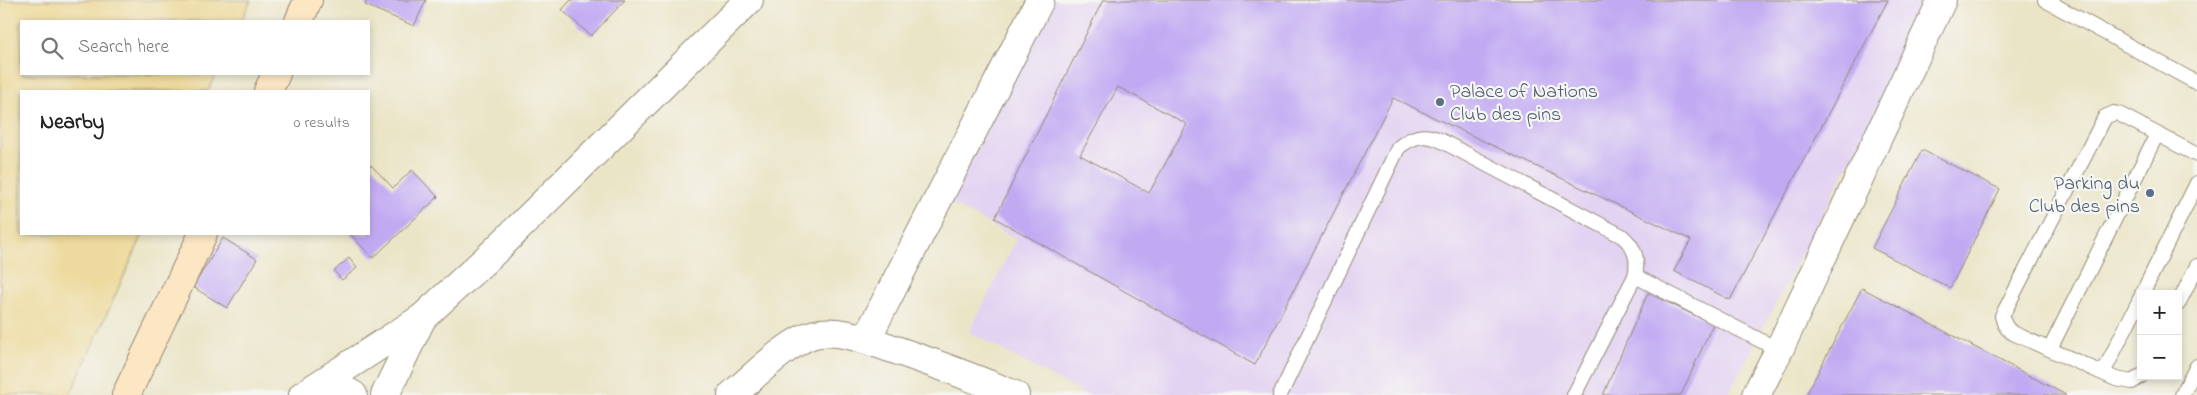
<!DOCTYPE html>
<meta charset="utf-8">
<style>
:root{--surface:#fff;--page:#f2f2f2;--text:#222;--muted:#767676;--line:#e0e0e0}
body{margin:0;font-family:"Indie Flower",sans-serif;background:var(--page);color:var(--text)}
.controls{position:absolute;right:15px;bottom:15px;display:grid;overflow:hidden;border-radius:0px;box-shadow:0 2px 8px #0003}
.controls button{width:45px;height:45px;display:grid;place-items:center;padding:0;border:0;border-bottom:1px solid var(--line);background:var(--surface);color:var(--text);font:25px sans-serif}
.list{margin:0;padding:0;list-style:none}
h2{display:flex;justify-content:space-between;align-items:center;height:65px;margin:0;padding:0 20px;font-size:21px}
h2 small{font-size:16px;font-weight:400;color:var(--muted)}
.icon{flex:none;width:28px;height:28px;fill:none;stroke:currentColor;stroke-width:2;stroke-linecap:round;stroke-linejoin:round}
.map{position:relative;flex:none;width:2197px;height:395px;overflow:hidden}
.search{position:absolute;background:var(--surface);box-shadow:0 2px 8px #0003;left:20px;top:20px;width:350px;height:55px;display:flex;align-items:center;gap:12px;box-sizing:border-box;padding:0 18px;border-radius:0px;color:var(--muted);font-size:19px}
.panel{position:absolute;background:var(--surface);box-shadow:0 2px 8px #0003;left:20px;top:90px;width:350px;height:145px;border-radius:0px}
.map>svg:first-child{display:block}
</style>
<div class="map">
<svg width="2197" height="395" viewBox="0 0 2197 395">
<rect width="100%" height="100%" fill="#f6f6f2"/>
<filter id="ink" filterUnits="userSpaceOnUse"><feTurbulence type="fractalNoise" baseFrequency=".02" numOctaves="2"/><feDisplacementMap in="SourceGraphic" scale="10" xChannelSelector="R" yChannelSelector="G"/><feConvolveMatrix kernelMatrix="1 2 1 2 8 2 1 2 1" color-interpolation-filters="sRGB"/></filter>
<filter id="wash" filterUnits="userSpaceOnUse"><feTurbulence type="fractalNoise" baseFrequency=".0096" numOctaves="4" result="noise"/><feDisplacementMap in="SourceGraphic" scale="20" xChannelSelector="R" yChannelSelector="G"/><feGaussianBlur stdDeviation="1.12" result="paint"/><feColorMatrix in="noise" values="0 0 0 0 0 0 0 0 0 0 0 0 0 0 0 0 0 1.4 0 .05"/><feComposite in="paint" operator="in"/></filter>
<g filter="url(#wash)">
<rect width="100%" height="100%" fill="#ebe5c8"/>
<path fill="#e3d3f2" d="M 1050,0 L 1934,0 L 1728,395 L 1086,395 L 969,332 L 1017,239 L 950,203 Z"/>
<path fill="#eeda9e" stroke="#94825e" d="M 0,0 L 251,0 L 241,21 L 21,21 L 21,74 L 216,74 L 208,91 L 21,91 L 21,234 L 143,234 L 70,395 L 0,395 Z"/>
<g id="blocks">
<path fill="#c2aaf3" fill-rule="evenodd" d="M 367,0 L 426,0 L 414,26 L 365,5 Z
M 571,0 L 625,0 L 591,36 L 562,10 Z
M 1103,0 L 1888,0 L 1730,300 L 1674,271 L 1691,240 L 1393,98 L 1255,365 L 995,218 ZM 1118,87 L 1187,124 L 1149,193 L 1080,155 Z
M 1922,150 L 2000,189 L 1950,288 L 1872,248 Z
M 371,165 L 393,188 L 412,170 L 438,197 L 373,258 L 350,234 L 369,234 L 369,167 Z
M 223,238 L 257,259 L 227,308 L 193,287 Z
M 349,258 L 357,268 L 342,280 L 334,271 Z
M 1862,288 L 2066,395 L 1806,395 Z
M 1648,293 L 1713,324 L 1681,395 L 1603,395 Z"/>
</g>
</g>
<g filter="url(#ink)">
<use href="#blocks" fill-opacity="0" stroke="#938873" stroke-width="1"/>
<g fill="none" stroke-linecap="round" stroke-linejoin="round">
<g stroke="#938873" stroke-width="16">
<path id="service" d="M 2045,0 L 2197,83
M 1635,276 L 1779,350
M 2142,294 L 2197,183
M 2178,304 L 2197,266
M 2050,349 L 2157,134
M 2103,373 L 2141,297
M 2141,376 L 2132,382 L 2116,379 L 2013,333 C 2006,329 2004,324 2002,316 L 2105,117 L 2114,113 L 2119,114 L 2197,155
M 1280,395 L 1398,148 C 1412,136 1424,133 1440,140 L 1622,236 C 1635,247 1639,259 1635,276 L 1574,395
M 2182,395 L 2197,366"/>
</g>
<g stroke="#938873" stroke-width="30">
<path id="minor" d="M 866,340 L 1040,0
M 385,395 L 422,318
M 732,395 C 752,378 790,340 815,334 C 840,328 869,341 893,349 C 934,363 974,378 1015,395
M 1756,395 L 1779,350 L 1942,0"/>
</g>
<g stroke="#938873" stroke-width="30">
<path id="tertiary" d="M 320,385 L 335,385 L 353,395
M 303,395 L 422,318 L 496,250 L 749,0"/>
</g>
<g stroke="#938873" stroke-width="30">
<path id="secondary" d="M 299,21 L 308,0
M 268,91 L 276,74
M 126,395 L 203,234"/>
</g>
<use href="#service" stroke="#fff" stroke-width="14"/>
<use href="#minor" stroke="#fff" stroke-width="28"/>
<use href="#tertiary" stroke="#fff" stroke-width="28"/>
<use href="#secondary" stroke="#fce6c4" stroke-width="28"/>
</g>
</g>
<g fill="#5c6f8a" stroke="#f6f6f2" stroke-width="2">
<circle cx="1440" cy="102" r="5"/>
<circle cx="2150" cy="193" r="5"/>
</g>
<g text-anchor="middle" stroke-width="4.5" stroke-linejoin="round" paint-order="stroke">
<g font-size="20" fill="#4e5e75" stroke="#f6f6f2" text-anchor="start">
<text x="1450" y="97">Palace of Nations<tspan x="1450" dy="23">Club des pins</tspan></text>
<text x="2140" y="189" text-anchor="end">Parking du<tspan x="2140" dy="23">Club des pins</tspan></text>
</g>
</g>
</svg>
<div class="controls">
<button>+</button>
<button>−</button>
</div>
<div class="search"><svg class="icon" aria-label="search" viewBox="0 0 24 24"><circle cx="10" cy="10" r="6"/><path d="M15 15l6 6"/></svg>Search here</div>
<section class="panel">
<h2>Nearby<small>0 results</small></h2>
<ul class="list">
</ul>
</section>
</div>
